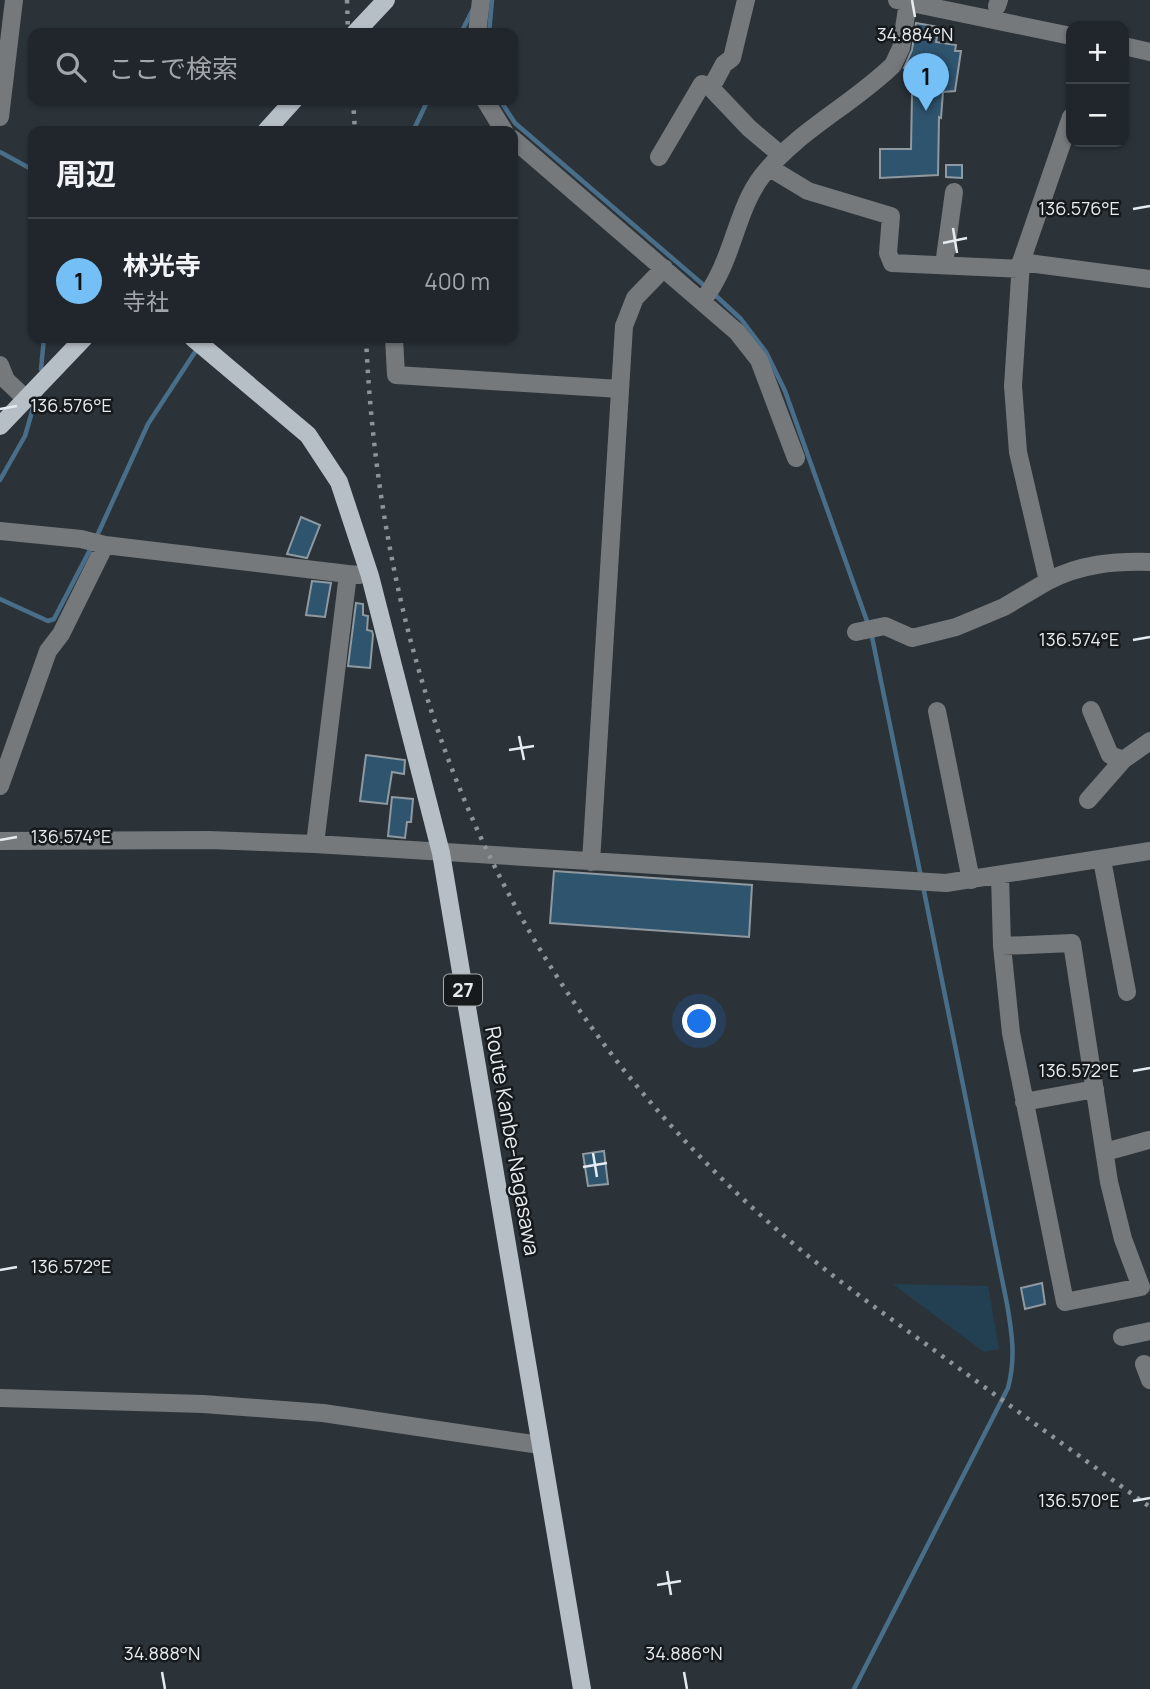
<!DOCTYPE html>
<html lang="ja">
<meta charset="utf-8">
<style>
:root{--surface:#20262b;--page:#2d3237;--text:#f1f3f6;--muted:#a2a5a9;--line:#3d4347;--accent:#74c0f6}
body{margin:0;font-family:Manrope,"Noto Sans JP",sans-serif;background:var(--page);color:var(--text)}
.controls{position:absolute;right:21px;top:21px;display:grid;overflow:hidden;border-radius:14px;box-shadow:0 2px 5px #0004}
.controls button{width:63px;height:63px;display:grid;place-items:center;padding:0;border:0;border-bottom:2px solid var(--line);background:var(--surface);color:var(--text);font:35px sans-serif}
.you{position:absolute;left:700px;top:1022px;width:24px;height:24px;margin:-18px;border:5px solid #fff;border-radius:50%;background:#1a73e8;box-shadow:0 0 0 10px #1a73e833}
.badge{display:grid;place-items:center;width:46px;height:46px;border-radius:50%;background:var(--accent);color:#111;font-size:23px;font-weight:700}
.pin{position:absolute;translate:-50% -58px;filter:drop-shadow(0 2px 4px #0008)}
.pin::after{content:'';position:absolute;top:37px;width:24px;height:21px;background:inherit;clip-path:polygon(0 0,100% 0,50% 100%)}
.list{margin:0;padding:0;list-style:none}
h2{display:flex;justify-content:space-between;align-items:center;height:91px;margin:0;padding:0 28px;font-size:30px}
h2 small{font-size:23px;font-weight:400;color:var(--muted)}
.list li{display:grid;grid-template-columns:46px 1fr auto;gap:21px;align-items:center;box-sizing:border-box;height:126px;padding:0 28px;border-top:2px solid var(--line)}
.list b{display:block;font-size:26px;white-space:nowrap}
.list p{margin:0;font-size:23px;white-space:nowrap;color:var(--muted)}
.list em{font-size:23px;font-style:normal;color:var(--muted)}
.icon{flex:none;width:38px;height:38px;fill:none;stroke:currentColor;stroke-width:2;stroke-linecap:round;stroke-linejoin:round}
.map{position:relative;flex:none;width:1150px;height:1689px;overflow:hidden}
.search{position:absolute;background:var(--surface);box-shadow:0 2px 5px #0004;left:28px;top:28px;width:490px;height:77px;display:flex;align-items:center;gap:18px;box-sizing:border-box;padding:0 24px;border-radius:14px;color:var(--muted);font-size:26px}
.panel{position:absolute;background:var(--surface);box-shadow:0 2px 5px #0004;left:28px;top:126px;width:490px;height:217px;border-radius:14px}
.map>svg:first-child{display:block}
</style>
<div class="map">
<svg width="1150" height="1689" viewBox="0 0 1150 1689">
<rect width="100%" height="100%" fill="#2b3339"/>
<path fill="#234053" d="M 893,1284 L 988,1286 L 999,1349 L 984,1352 Z"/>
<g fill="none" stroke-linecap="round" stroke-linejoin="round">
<path stroke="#496e8a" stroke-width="4.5" d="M 461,33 L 473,9
M 489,33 L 492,0
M 500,100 L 515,123 L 707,288
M 413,131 L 428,100
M 0,152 L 33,170
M 714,294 L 741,319 L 766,352 L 785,391 L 868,624
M 41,369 L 44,338
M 0,480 L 25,436 L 36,398
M 96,538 L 148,424 L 197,349
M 0,599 L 48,621 L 54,619 L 92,546
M 871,632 L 921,877
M 854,1689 L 1008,1388 C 1016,1358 1012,1333 1007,1304 L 923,886"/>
</g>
<path fill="#2f546e" stroke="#8f99a0" stroke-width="2" d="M 916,23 L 939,27 L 936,42 L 956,45 L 955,51 L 961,51 L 955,91 L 943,92 L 941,118 L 939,117 L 938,175 L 880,178 L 880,149 L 911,149 L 912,94 L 926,95 L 930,73 L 904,68 L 912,50 Z
M 946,165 L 962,165 L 962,178 L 946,177 Z
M 301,517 L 320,525 L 307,558 L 287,554 Z
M 312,581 L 331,583 L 325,617 L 306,615 Z
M 356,603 L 363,604 L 363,615 L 368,616 L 367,630 L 372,631 L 373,635 L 370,668 L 348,666 Z
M 366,755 L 405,760 L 404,774 L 392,772 L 387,804 L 360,801 Z
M 392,797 L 413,799 L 411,822 L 407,822 L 405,838 L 388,836 Z
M 554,871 L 752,885 L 749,937 L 550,923 Z
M 604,1151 L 608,1184 L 588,1186 L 583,1154 Z
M 1042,1283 L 1045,1304 L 1025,1309 L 1021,1288 Z"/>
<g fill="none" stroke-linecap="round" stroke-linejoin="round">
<path stroke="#75797c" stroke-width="18" d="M 897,0 L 1071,36
M 997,6 L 999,0
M 477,33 L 481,0
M 1124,46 L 1150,52
M 711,88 L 724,64 L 732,58 L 746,0
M 485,100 L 504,131
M 0,117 L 14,0
M 1071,117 L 1021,262 L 1013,386 L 1018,452 L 1048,581 C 1080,564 1114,561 1150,562
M 513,139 L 737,332 L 759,360 L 796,458
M 659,157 L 702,84 L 711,88 L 749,128 L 781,155
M 770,168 L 808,191 L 891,216 L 888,253 L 892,263 L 1021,269
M 1021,262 L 1150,279
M 944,265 L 954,192
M 702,301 C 733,264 735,211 762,176 C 797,131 852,105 893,65 L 901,48 L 908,2
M 394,338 L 396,375 L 620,389
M 0,365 L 6,380 L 25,398
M 0,531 L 81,539 L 105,545
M 856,632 L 885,626 L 912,638 L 956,627 L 1004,607 L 1048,581
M 1091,710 L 1110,755 L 1123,760
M 937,711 L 971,880
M 0,786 L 48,651 L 61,634 L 105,545 L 348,574
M 1088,800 L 1123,760 L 1150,741
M 0,841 L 209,840 L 315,844 L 946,883 L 1150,851
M 315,844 L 348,574 L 360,575
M 1102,860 L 1127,992
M 591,862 L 624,326 L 635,298 L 664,268
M 1000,876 L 1002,946 L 1011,1033 L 1065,1302 L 1141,1287 L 1123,1239 L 1109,1182 L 1072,943 L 1002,946
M 1024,1102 L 1095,1089
M 1105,1152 L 1149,1140
M 1122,1337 L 1150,1331
M 1144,1364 L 1150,1380
M 0,1398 L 203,1404 L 323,1413 L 540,1445"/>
<path stroke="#b7bfc6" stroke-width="18" d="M 355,33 L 386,0
M 266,131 L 294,100
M 193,338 L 308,435 L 339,482 L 370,576 L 441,853 L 582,1689
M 0,426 L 84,338"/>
<path stroke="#8e9499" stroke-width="4.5" stroke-dasharray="3.5 7" stroke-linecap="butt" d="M 347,0 L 348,33
M 353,100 L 355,131
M 366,338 C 382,690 507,993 775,1228 C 825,1272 880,1311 934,1350 C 1006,1403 1078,1455 1150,1507"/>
</g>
<path fill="none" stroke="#e6ebef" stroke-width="2.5" d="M 912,0 L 915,17M 1133,209 L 1150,206M 953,228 L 957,253M 943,243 L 967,238M 0,409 L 17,406M 1133,640 L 1150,637M 519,736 L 524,760M 509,750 L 534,746M 0,840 L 17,837M 1133,1071 L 1150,1068M 593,1153 L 597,1177M 583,1167 L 607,1163M 0,1270 L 17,1267M 1133,1501 L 1150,1498M 667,1571 L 671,1595M 657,1585 L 681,1581M 162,1672 L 165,1689M 684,1672 L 687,1689"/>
<g text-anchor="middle" stroke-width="5" stroke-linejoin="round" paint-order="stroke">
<rect fill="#171a1d" stroke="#a8acb0" stroke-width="2" x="444" y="974.5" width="38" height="31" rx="5"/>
<g font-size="19" font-weight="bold" fill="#e6ebef">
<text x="463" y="997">27</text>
</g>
<g font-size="21" fill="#e6ebef" stroke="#171a1d">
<text transform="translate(512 1141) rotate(80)" y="7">Route Kanbe-Nagasawa</text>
</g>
</g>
<g font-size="18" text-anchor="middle" fill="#e6ebef" stroke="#171a1d" stroke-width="5" stroke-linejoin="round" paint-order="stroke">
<text x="915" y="41">34.884°N</text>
<text x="1079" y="215">136.576°E</text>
<text x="71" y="412">136.576°E</text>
<text x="1079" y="646">136.574°E</text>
<text x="71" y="843">136.574°E</text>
<text x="1079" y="1077">136.572°E</text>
<text x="71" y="1273">136.572°E</text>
<text x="1079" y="1507">136.570°E</text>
<text x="162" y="1660">34.888°N</text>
<text x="684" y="1660">34.886°N</text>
</g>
</svg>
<div class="controls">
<button>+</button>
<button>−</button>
</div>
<div class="you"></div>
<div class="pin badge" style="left:926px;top:111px">1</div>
<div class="search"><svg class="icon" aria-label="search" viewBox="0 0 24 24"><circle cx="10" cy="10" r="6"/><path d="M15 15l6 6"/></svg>ここで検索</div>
<section class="panel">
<h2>周辺<small></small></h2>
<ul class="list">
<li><span class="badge">1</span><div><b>林光寺</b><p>寺社</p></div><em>400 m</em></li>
</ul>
</section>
</div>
